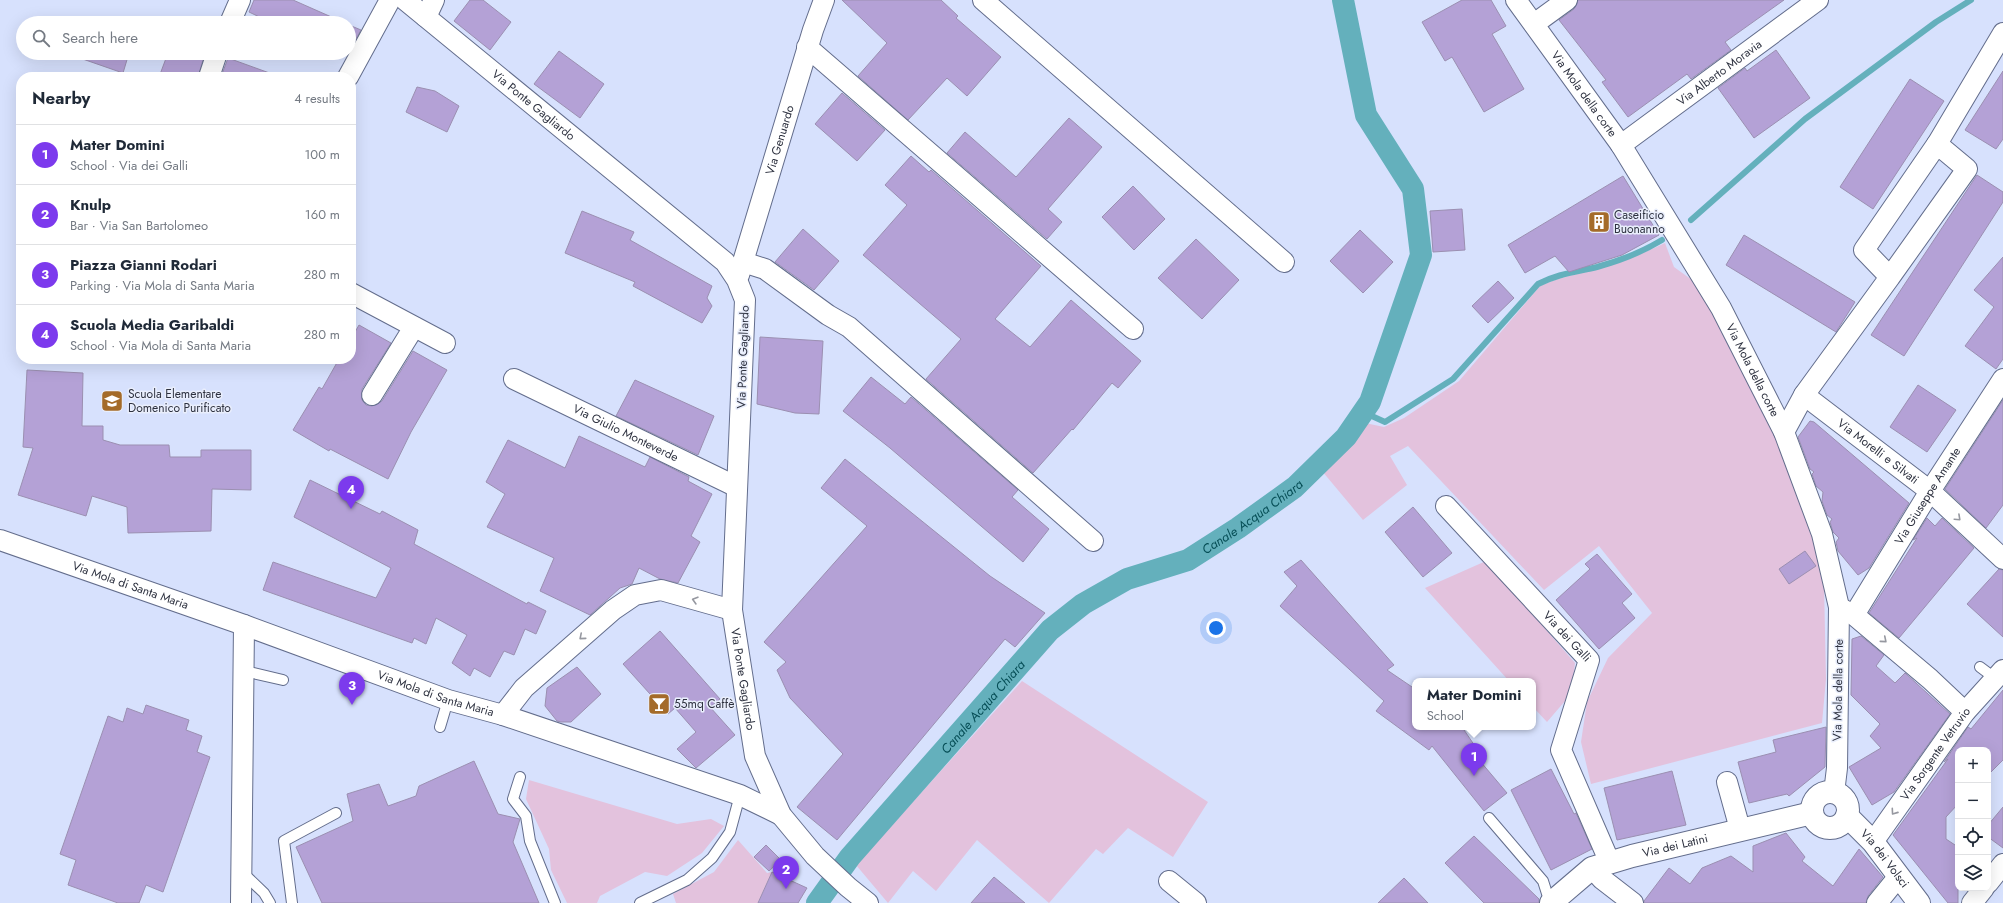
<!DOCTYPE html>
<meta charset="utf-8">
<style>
:root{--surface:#fff;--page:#f6f6f7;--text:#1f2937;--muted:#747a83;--line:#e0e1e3;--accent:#7c3aed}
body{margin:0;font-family:Jost,sans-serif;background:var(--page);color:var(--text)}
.controls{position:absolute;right:12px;bottom:12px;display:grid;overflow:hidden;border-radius:8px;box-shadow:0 4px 16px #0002}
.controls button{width:36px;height:36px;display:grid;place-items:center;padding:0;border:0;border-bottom:1px solid var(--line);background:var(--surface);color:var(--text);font:20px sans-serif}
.you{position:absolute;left:1216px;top:628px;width:14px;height:14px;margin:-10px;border:3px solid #fff;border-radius:50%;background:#1a73e8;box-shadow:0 0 0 6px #1a73e833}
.badge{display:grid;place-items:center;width:26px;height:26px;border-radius:50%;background:var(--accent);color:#fff;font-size:13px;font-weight:700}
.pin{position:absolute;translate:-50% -33px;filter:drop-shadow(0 1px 2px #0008)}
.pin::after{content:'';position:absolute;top:21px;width:14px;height:12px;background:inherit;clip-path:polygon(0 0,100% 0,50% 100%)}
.popup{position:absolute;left:1412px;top:678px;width:124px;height:52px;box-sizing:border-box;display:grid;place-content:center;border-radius:8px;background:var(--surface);filter:drop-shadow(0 1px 3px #0005);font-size:13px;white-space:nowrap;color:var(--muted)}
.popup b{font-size:15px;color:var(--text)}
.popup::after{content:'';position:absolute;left:50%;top:100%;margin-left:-8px;border:8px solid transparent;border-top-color:var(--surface)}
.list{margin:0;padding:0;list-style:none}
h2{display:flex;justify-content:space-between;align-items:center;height:52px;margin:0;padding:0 16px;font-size:17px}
h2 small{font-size:13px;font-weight:400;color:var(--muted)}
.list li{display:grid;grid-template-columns:26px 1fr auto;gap:12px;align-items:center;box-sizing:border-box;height:60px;padding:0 16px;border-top:1px solid var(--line)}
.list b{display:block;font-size:15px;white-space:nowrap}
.list p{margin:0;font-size:13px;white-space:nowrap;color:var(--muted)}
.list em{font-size:13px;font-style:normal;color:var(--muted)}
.icon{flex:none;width:22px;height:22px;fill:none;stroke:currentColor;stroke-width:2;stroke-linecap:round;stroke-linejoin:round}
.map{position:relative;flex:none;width:2003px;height:903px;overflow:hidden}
.search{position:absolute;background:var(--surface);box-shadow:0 4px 16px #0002;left:16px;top:16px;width:340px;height:44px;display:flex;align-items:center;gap:10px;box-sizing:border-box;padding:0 14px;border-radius:22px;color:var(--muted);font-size:15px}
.panel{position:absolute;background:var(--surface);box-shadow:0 4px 16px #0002;left:16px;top:72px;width:340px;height:292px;border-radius:16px}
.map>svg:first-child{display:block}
</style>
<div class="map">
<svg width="2003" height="903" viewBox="0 0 2003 903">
<rect width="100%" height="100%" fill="#d7e1fd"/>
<path fill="#e3c2dd" d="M 1665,243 L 1674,267 L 1692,280 L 1727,331 L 1772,427 L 1820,546 L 1824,585 L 1826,679 L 1822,723 L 1591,784 L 1581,742 L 1587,702 L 1608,658 L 1652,613 L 1599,546 L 1544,590 L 1408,446 L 1390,456 L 1407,485 L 1363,520 L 1322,471 L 1365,423 L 1384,427 L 1404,418 L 1459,381 L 1540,286 C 1559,277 1579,274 1599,268 C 1621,262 1644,253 1665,243 Z
M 1486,561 L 1575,663 L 1571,694 L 1547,722 L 1533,707 L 1533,681 L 1509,681 L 1425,588 Z
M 1022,681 L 1208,802 L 1173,857 L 1128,828 L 1103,854 L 1096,849 L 1049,903 L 977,840 L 936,891 L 913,871 L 888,903 L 856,865 Z
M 529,780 L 677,824 L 711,819 L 724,826 L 702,853 L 667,876 L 645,872 L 600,896 L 597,903 L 567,903 L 551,870 L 549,849 L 526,799 Z
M 738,840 L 767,873 L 772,872 L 758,903 L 676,903 L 673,894 L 714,872 Z"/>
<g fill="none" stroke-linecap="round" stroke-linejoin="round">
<path stroke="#64b0bc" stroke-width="6" d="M 1691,220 L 1805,119 L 1936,22 L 1971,0
M 1363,412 L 1385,422 L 1453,379 L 1538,284 C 1557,274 1576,272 1597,267 C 1619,261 1642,252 1662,240"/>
<path stroke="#64b0bc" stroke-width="22" id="s1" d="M 817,903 L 850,857 L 1050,630 L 1083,604 L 1127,579 L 1188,560 L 1238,528 L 1295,487 L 1346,437 L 1370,402 L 1421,255 L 1413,189 L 1366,115 L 1343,0"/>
</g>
<path fill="#b4a1d6" stroke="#9b8fb1" d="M 254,0 L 293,0 L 345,23 L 272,23 L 249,12 Z
M 470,0 L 483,0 L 511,22 L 490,50 L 454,21 Z
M 842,0 L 941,0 L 958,16 L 956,18 L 1001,57 L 967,96 L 947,78 L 908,120 L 858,76 L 887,43 Z
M 1462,0 L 1491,0 L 1506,26 L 1492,34 L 1524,89 L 1484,112 L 1452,57 L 1445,61 L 1422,22 Z
M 1578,0 L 1784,0 L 1725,42 L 1731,50 L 1691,79 L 1687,74 L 1628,117 L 1602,82 L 1606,80 L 1559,20 L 1574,9 Z
M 349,25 L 361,30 L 349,51 Z
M 1776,50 L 1810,98 L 1754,138 L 1718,88 L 1745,68 L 1747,71 Z
M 559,51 L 604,84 L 580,118 L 534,84 Z
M 74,53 L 129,53 L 123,73 L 74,56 Z
M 168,53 L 205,53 L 198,77 L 159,77 Z
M 228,58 L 275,75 L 274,77 L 221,77 Z
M 2003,71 L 2003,139 L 1996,149 L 1965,130 Z
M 1910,79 L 1944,101 L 1873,209 L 1840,187 Z
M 417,87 L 435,91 L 459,106 L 447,132 L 406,112 Z
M 842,93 L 885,130 L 857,161 L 815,124 Z
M 1069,118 L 1102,147 L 1048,209 L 1062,222 L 1047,239 L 947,153 L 965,132 L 1016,177 Z
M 911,156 L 929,172 L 931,170 L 1041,266 L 995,319 L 1030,347 L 1071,300 L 1141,361 L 1118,388 L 1112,383 L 1073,430 L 1072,429 L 1033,473 L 926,379 L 961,339 L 863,255 L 907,205 L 885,185 Z
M 1977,175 L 2003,192 L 2003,202 L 1904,356 L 1871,335 Z
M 1623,176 L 1659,235 L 1622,255 L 1569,272 L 1555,256 L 1525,273 L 1508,245 Z
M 1133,186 L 1165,219 L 1134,250 L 1102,217 Z
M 1462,209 L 1465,250 L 1433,252 L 1430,211 Z
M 582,211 L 634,232 L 630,240 L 712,286 L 707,298 L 712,306 L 702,323 L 633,286 L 635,282 L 565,253 Z
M 803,229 L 839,261 L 814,290 L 775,262 Z
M 1360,230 L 1393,262 L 1363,293 L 1330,261 Z
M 1744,235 L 1855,302 L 1836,332 L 1726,265 Z
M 1196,239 L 1239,280 L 1202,319 L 1158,278 Z
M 2003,257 L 2003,359 L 1996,369 L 1965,346 L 1994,307 L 1974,290 Z
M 1498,281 L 1514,298 L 1488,323 L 1472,306 Z
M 359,325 L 391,343 L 362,389 L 362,400 L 366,405 L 372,406 L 382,401 L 413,351 L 447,370 L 411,432 L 388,479 L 330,449 L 329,451 L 293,430 L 319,387 L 322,389 L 339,359 L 351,359 L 351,339 Z
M 760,337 L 823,341 L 819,414 L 795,413 L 757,404 Z
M 27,370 L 83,373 L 82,426 L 103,426 L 103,440 L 120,445 L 169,445 L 170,457 L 201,457 L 201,450 L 251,450 L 251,490 L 212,489 L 211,531 L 128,533 L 127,507 L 92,496 L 86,516 L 18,495 L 33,448 L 23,447 Z
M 871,377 L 905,404 L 911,397 L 1018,490 L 1012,497 L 1049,529 L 1023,562 L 890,448 L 843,411 Z
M 635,380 L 714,416 L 698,455 L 616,416 Z
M 1918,385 L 1956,410 L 1927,452 L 1890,427 Z
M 2003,400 L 2003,505 L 1986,528 L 1945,489 Z
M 1810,421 L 1814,422 L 1909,503 L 1869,568 L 1858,575 L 1838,551 L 1836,542 L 1839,538 L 1833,532 L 1830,522 L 1832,519 L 1827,515 L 1822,501 L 1823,492 L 1816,486 L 1812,474 L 1814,472 L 1810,469 L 1798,437 Z
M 579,436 L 645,467 L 650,457 L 689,477 L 688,481 L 712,494 L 691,536 L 700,542 L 678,583 L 660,579 L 639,568 L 632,584 L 620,588 L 590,615 L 540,591 L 554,558 L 487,527 L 505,494 L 486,482 L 508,440 L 565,468 Z
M 845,459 L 990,576 L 1045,613 L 1015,647 L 1005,639 L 837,840 L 797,807 L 843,754 L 790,698 L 777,670 L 786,662 L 764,642 L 867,526 L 821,488 Z
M 310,480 L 380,514 L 382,511 L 418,530 L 414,544 L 527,604 L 528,602 L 546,611 L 536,634 L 525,629 L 514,655 L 504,651 L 490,677 L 474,668 L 470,676 L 452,663 L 467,635 L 436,618 L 426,644 L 414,638 L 412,643 L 263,590 L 273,562 L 376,598 L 391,568 L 294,517 Z
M 1413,507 L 1452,553 L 1423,577 L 1385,532 Z
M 1927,518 L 1935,526 L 1942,518 L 1974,548 L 1899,638 L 1869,613 L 1917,538 L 1913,540 Z
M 1805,551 L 1816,566 L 1789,584 L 1779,569 Z
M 1597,554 L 1632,594 L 1622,603 L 1635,618 L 1599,649 L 1556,600 L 1590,569 L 1585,564 Z
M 1301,560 L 1394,665 L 1387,670 L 1415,689 L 1415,727 L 1462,727 L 1479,752 L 1475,755 L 1507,793 L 1484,811 L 1432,746 L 1429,750 L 1376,711 L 1384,701 L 1280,606 L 1297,586 L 1284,572 Z
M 1999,569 L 2003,570 L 2003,637 L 1967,604 Z
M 660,631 L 720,699 L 710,707 L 735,735 L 696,768 L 677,749 L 696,732 L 675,708 L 668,714 L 623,664 Z
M 1861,636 L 1884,655 L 1876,666 L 1895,683 L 1905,673 L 1950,714 L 1894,792 L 1872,805 L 1849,767 L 1881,748 L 1870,736 L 1880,724 L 1851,695 L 1852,639 Z
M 577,667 L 601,694 L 571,722 L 561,722 L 557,721 L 545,706 L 547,688 Z
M 2003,690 L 2003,760 L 1988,775 L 1988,750 L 1958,750 L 1958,804 L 1946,817 L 1946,839 L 1958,847 L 1958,903 L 1948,903 L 1893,835 L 1948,759 L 1944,762 L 1968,727 L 1971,729 Z
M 146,705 L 189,720 L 186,730 L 202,736 L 197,752 L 210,757 L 163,892 L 146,885 L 139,903 L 118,903 L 68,885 L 76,860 L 60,854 L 108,716 L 123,722 L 127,708 L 143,714 Z
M 1826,727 L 1825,767 L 1789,796 L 1787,794 L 1749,803 L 1738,762 L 1776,752 L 1773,740 Z
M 474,761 L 498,814 L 520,819 L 513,842 L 539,903 L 322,903 L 296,847 L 353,821 L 347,794 L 379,784 L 388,806 L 416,796 L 419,786 Z
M 1551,769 L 1574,814 L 1576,813 L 1592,849 L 1551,870 L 1511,790 Z
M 1672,771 L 1686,825 L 1617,840 L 1604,788 Z
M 2003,807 L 2003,848 L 1988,837 L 1988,825 Z
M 1786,833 L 1805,857 L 1802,861 L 1833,886 L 1859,849 L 1883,877 L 1868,896 L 1866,903 L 1644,903 L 1644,901 L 1669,868 L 1690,884 L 1702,868 L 1731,856 L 1753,872 L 1753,846 Z
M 1474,836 L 1539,899 L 1539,903 L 1484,903 L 1445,863 Z
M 766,845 L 781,860 L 769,871 L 754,857 Z
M 772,872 L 807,888 L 798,903 L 758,903 Z
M 994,877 L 1025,903 L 971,903 Z
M 1404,878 L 1428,903 L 1378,903 Z"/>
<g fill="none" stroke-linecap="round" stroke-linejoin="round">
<g stroke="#636d8c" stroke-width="12">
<path id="service" d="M 1980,667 L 1996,679
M 240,670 L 283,680
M 440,727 L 448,700
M 520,777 L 513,799 L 526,816 L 530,841 L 555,903
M 1489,818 L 1543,881 L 1550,903
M 242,872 L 264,893 L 270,903
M 292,903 L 284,841 L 336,813
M 640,903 L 687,880 L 712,858 L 730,832 L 740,795"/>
</g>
<g stroke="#636d8c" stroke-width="22">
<g id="minor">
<path id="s2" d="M 405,0 L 725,262 L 737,280 L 745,300 L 732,610 L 755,756 L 781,815 L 815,856 L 848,887 L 868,903"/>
<path d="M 983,0 L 1284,262"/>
<path id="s3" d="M 1516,0 L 1621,145 L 1721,308 L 1784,432 L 1822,534 L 1839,607 L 1837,768 L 1834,793"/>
<path d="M 426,17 L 434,0"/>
<path d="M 230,23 L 240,0"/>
<path d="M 1534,24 L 1567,0"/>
<path d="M 807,47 L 1133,329"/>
<path d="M 209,77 L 217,53"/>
<path d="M 348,77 L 390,0"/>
<path d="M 1937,144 L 2003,33"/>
<path id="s4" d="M 1621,145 L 1818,0"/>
<path d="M 743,262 L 765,269 L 828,315 L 849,327 L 1093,541"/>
<path id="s5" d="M 739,275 L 813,30 L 824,0"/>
<path d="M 351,293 L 445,343"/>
<path id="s6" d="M 514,379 L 737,487"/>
<path d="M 372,395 L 414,327"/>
<path id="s7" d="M 1804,395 L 1930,491 L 2003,559"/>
<path d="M 1784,432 L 1804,395 L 1890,277 L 1864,250 L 1937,144 L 1967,169 L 1890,277"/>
<path id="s8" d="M 1446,506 L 1589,660 L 1561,750 L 1610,863"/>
<path id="s9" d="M 0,540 L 244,625 L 448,700 L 503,715 L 740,795 L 781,815"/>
<path d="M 1842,609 L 1854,615 L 1930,679 L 1965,712"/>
<path id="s10" d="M 1854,615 L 1930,491 L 2003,379"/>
<path d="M 503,715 L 524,688 L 613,610 L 635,595 L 661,590 L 732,610"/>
<path d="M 1727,782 L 1740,829"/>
<path id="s11" d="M 1873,842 L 1965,712 L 2003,670"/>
<path d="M 1592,868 L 1602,879 L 1633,903"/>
<path d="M 1169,881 L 1196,903"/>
<path d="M 1988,883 L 2003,864"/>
<path d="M 241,903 L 244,625"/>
<path d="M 1877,903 L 1899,876"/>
<path d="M 1972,903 L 1984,888"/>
</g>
</g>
<g stroke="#636d8c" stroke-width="24">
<g id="tertiary">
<circle cx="1830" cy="810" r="18"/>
<path id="s12" d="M 1847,816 L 1873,842 L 1919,903"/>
<path id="s13" d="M 1551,903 L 1592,868 L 1632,856 L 1812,813"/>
</g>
</g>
<use href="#service" stroke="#fff" stroke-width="10"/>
<use href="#minor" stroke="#fff" stroke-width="20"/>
<use href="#tertiary" stroke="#fff" stroke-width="22"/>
</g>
<defs><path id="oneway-chevron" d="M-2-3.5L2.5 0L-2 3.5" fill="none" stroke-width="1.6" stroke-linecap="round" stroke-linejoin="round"/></defs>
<g stroke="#9698a0">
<use href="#oneway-chevron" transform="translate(1958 518) rotate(43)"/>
<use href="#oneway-chevron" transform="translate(695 600) rotate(-164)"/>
<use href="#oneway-chevron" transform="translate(582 637) rotate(139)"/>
<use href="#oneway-chevron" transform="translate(1884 640) rotate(40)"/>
<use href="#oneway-chevron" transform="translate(1894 812) rotate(125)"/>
</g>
<defs>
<g id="building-square" transform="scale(1.15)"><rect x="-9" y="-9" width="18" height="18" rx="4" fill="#a46b29" stroke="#e9eefc"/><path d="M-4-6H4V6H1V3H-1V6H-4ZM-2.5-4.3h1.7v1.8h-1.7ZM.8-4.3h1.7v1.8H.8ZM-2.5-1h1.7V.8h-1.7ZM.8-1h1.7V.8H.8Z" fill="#fff"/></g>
<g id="school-square" transform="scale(1.15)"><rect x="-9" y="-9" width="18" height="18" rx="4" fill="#a46b29" stroke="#e9eefc"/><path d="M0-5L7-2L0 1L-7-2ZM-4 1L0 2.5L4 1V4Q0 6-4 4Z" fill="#fff"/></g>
<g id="bar-square" transform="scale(1.15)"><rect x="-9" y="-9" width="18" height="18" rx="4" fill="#a46b29" stroke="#e9eefc"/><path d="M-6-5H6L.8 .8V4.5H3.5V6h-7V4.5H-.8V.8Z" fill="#fff"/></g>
</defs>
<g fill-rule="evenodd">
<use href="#building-square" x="1599" y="222"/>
<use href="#school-square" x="112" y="401"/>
<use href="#bar-square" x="659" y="704"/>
</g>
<g text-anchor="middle" stroke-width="3" stroke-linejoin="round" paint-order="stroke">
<g font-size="12" fill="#2e3240" stroke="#e9eefc">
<text dy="4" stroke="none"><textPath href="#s4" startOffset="122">Via Alberto Moravia</textPath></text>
<text dy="4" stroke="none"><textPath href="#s3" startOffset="116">Via Mola della corte</textPath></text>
<text dy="4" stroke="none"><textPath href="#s2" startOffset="166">Via Ponte Gagliardo</textPath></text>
<text dy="4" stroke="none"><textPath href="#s5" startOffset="141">Via Genuardo</textPath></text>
<text transform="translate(743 357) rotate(-88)" y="4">Via Ponte Gagliardo</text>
<text dy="4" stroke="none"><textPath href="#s3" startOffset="440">Via Mola della corte</textPath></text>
<text dy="4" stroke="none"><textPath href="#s6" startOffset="124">Via Giulio Monteverde</textPath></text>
<text dy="4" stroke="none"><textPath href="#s7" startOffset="93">Via Morelli e Silvati</textPath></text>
<text dy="4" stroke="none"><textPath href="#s10" startOffset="140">Via Giuseppe Amante</textPath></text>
<text dy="4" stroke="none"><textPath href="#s9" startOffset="138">Via Mola di Santa Maria</textPath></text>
<text dy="4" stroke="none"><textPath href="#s8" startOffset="178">Via dei Galli</textPath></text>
<text dy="4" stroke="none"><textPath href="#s2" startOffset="837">Via Ponte Gagliardo</textPath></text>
<text transform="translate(1838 690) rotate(-89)" y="4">Via Mola della corte</text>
<text dy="4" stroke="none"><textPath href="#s9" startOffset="462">Via Mola di Santa Maria</textPath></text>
<text dy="4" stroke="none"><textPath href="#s11" startOffset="108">Via Sorgente Vetruvio</textPath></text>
<text dy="4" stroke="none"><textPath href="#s13" startOffset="140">Via dei Latini</textPath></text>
<text dy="4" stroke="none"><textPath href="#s12" startOffset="57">Via dei Volsci</textPath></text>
</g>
<g font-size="12" fill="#2e3240" stroke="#e9eefc" text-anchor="start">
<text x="1614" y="219">Caseificio<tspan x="1614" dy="14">Buonanno</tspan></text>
<text x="128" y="398">Scuola Elementare<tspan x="128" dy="14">Domenico Purificato</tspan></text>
<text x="674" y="708">55mq Caffè</text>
</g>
<g font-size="13" font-style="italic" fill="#064e56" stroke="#e9eefc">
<text dy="5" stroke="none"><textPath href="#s1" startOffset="593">Canale Acqua Chiara</textPath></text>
<text dy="5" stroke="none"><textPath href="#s1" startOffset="257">Canale Acqua Chiara</textPath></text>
</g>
</g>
</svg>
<div class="controls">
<button>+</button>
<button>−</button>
<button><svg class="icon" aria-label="locate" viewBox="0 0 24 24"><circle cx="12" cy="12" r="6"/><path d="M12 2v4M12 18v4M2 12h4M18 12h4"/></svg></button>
<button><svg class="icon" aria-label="layers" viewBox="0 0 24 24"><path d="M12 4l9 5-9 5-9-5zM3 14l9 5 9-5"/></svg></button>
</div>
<div class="you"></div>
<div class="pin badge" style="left:1474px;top:776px">1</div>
<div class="popup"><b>Mater Domini</b>School</div>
<div class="pin badge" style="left:786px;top:889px">2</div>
<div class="pin badge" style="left:352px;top:705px">3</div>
<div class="pin badge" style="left:351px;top:509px">4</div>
<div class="search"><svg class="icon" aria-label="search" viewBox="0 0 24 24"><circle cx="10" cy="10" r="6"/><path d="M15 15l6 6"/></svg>Search here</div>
<section class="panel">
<h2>Nearby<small>4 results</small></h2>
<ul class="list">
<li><span class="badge">1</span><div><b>Mater Domini</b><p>School · Via dei Galli</p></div><em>100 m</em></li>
<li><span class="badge">2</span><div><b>Knulp</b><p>Bar · Via San Bartolomeo</p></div><em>160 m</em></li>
<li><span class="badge">3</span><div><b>Piazza Gianni Rodari</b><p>Parking · Via Mola di Santa Maria</p></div><em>280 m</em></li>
<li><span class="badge">4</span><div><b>Scuola Media Garibaldi</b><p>School · Via Mola di Santa Maria</p></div><em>280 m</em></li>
</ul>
</section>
</div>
